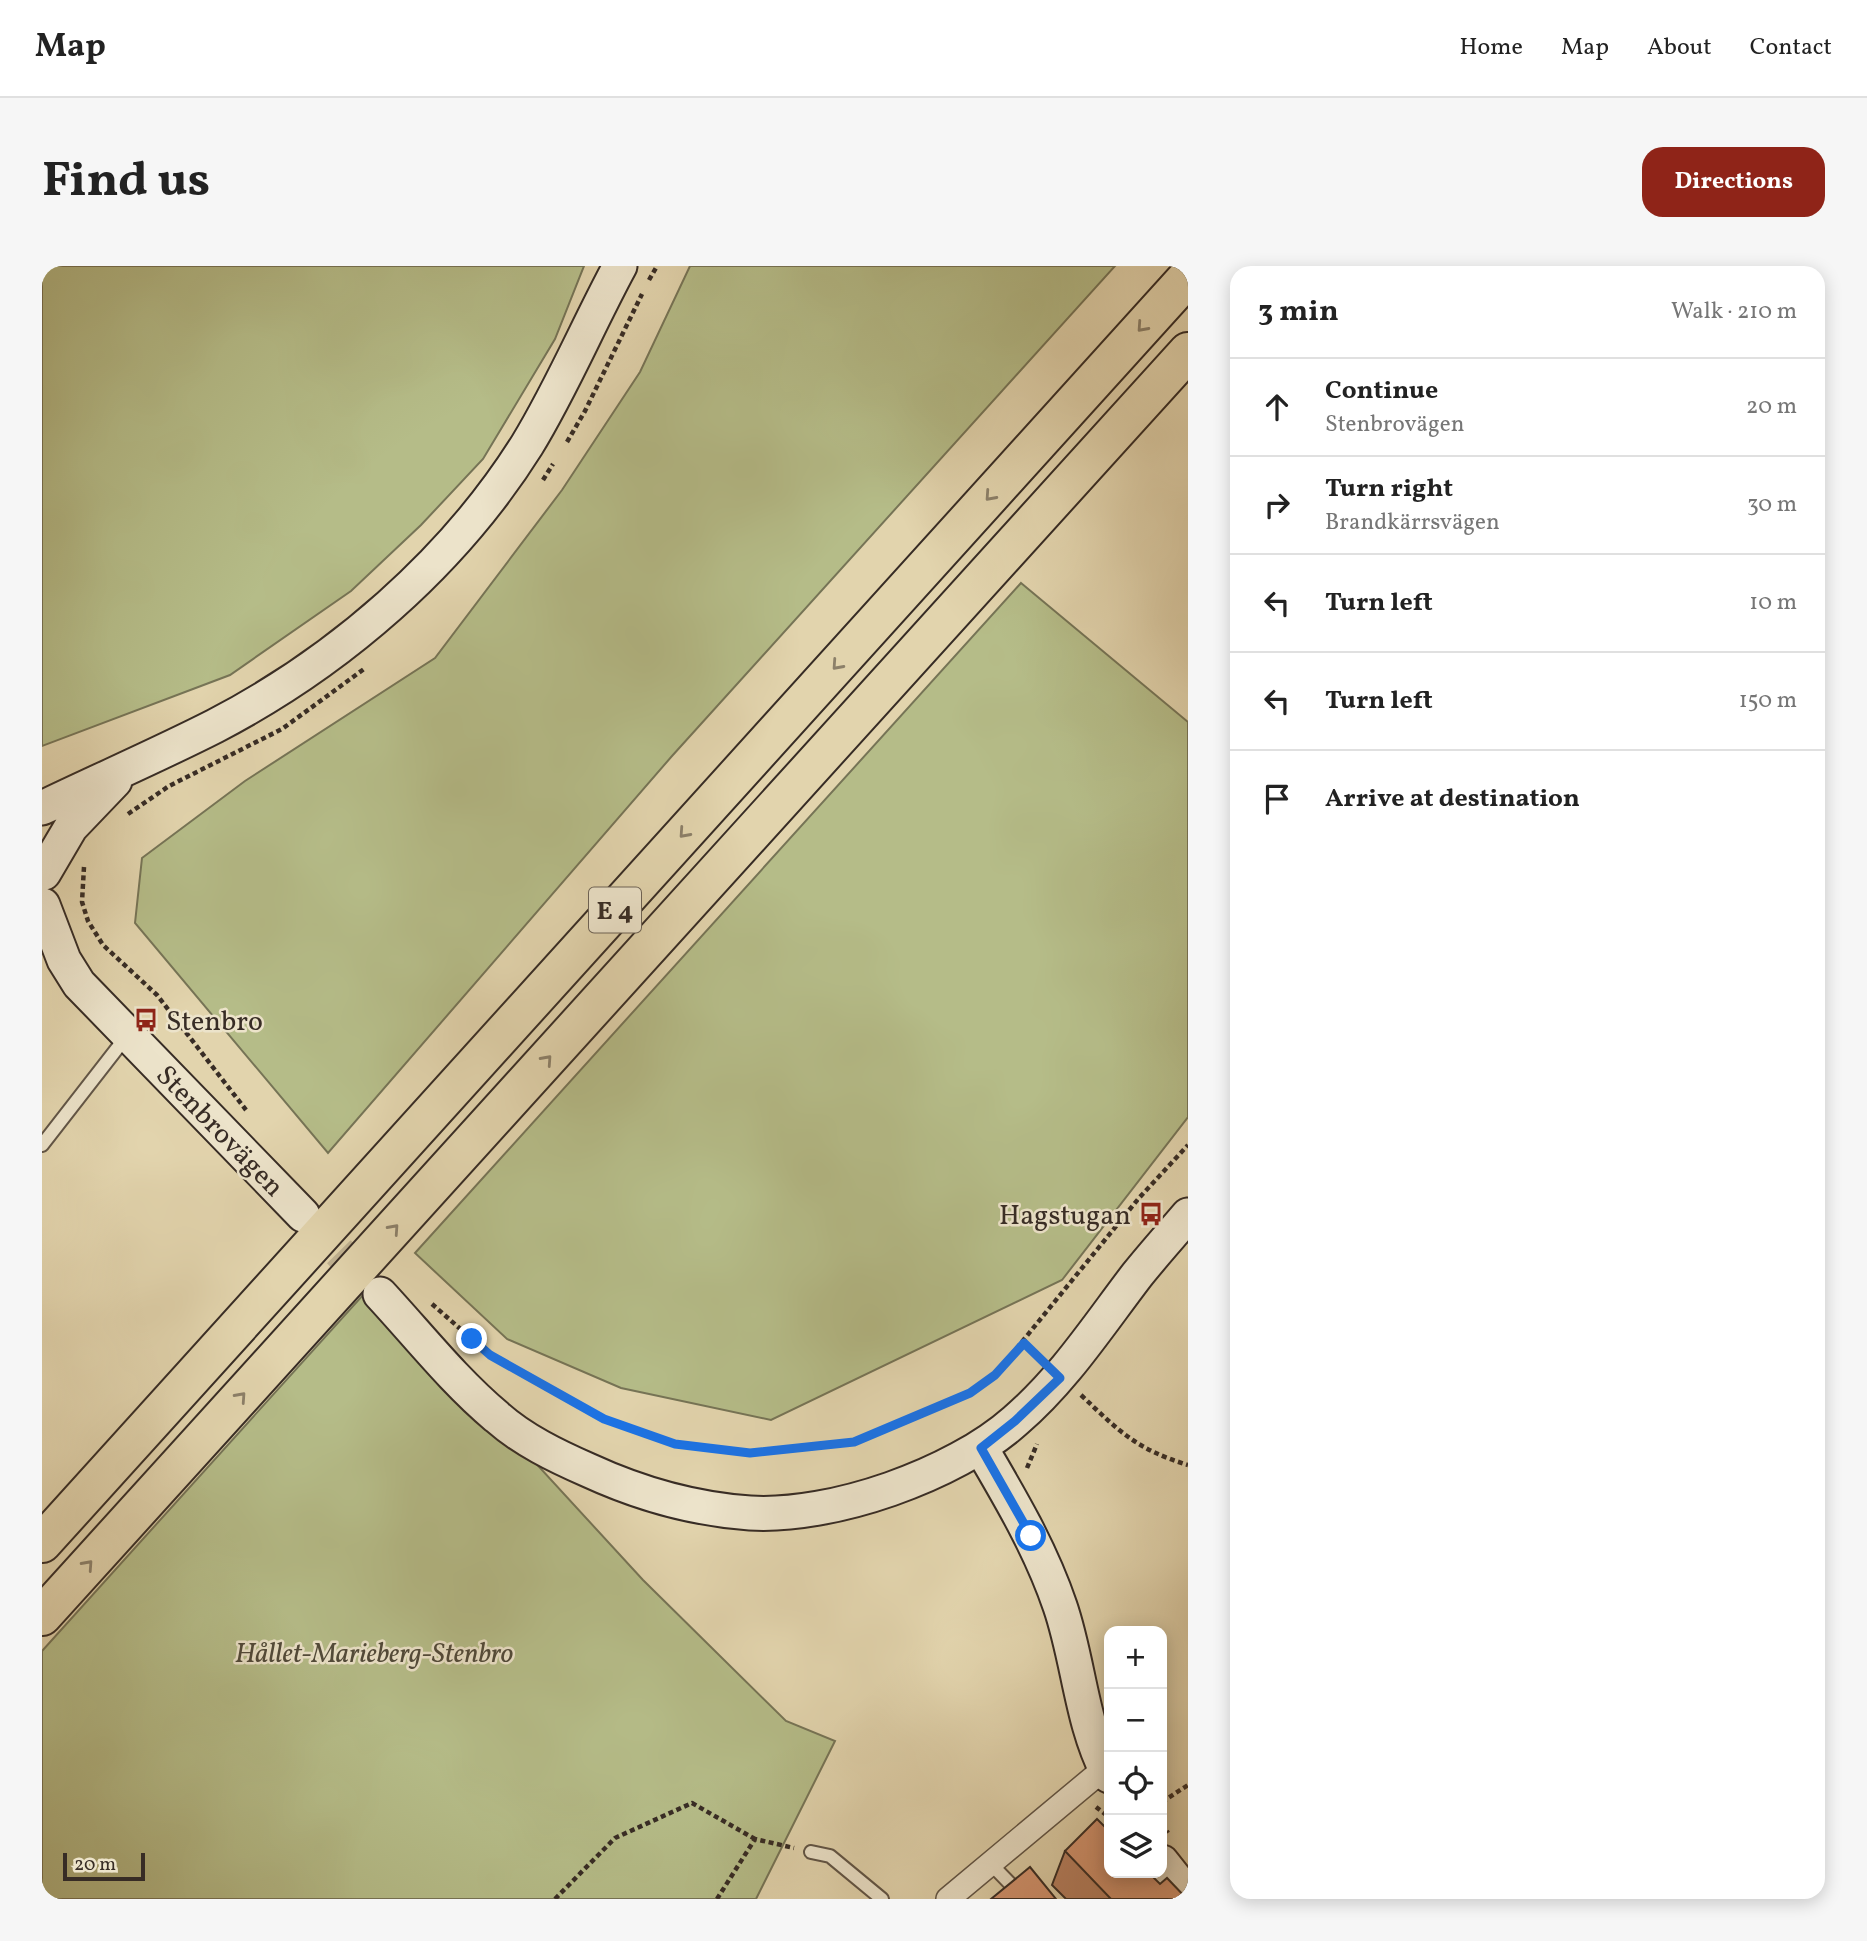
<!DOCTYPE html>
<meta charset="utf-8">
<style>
:root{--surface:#fff;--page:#f6f6f6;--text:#222;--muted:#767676;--line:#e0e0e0;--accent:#8f2418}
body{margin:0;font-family:Vollkorn,serif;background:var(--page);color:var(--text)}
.controls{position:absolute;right:21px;bottom:21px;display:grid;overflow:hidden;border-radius:14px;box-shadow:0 4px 18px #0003}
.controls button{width:63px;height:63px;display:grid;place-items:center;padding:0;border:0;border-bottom:2px solid var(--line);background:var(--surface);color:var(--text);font:35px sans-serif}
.scale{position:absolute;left:21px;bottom:18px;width:82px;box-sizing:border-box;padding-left:7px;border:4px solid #372c25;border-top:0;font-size:19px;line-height:24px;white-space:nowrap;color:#372c25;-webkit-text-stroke:5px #ece3ca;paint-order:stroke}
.stop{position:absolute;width:21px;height:21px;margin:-16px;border:5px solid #1a73e8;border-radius:50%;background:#fff}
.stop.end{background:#1a73e8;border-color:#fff;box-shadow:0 2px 7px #0008}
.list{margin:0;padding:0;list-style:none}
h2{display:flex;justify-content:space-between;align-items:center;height:91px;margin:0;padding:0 28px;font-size:30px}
h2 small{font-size:23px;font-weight:400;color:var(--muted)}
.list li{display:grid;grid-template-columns:46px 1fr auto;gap:21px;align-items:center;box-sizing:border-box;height:98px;padding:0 28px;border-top:2px solid var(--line)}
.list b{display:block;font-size:26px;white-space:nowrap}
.list p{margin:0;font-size:23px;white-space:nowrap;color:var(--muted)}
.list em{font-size:23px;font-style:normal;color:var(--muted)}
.icon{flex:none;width:38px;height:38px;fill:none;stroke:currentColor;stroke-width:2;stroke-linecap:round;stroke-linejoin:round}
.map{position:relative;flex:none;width:1146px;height:1633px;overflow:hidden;border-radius:21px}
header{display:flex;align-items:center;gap:42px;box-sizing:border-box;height:98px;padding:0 35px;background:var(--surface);border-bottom:2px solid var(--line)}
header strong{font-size:33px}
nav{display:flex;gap:38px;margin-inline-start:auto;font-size:24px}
.intro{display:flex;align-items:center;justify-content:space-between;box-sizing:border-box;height:168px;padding:0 42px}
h1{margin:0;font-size:49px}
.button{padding:18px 32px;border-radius:21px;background:var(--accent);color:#fff;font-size:24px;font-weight:700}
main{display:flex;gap:42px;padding:0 42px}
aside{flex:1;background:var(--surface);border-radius:21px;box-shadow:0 4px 18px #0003}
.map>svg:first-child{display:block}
</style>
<header>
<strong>Map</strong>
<nav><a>Home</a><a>Map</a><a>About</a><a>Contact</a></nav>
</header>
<div class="intro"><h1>Find us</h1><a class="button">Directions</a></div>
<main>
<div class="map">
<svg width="1146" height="1633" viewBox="0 0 1146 1633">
<rect width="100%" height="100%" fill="#e2d4ad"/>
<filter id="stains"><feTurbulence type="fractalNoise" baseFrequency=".00286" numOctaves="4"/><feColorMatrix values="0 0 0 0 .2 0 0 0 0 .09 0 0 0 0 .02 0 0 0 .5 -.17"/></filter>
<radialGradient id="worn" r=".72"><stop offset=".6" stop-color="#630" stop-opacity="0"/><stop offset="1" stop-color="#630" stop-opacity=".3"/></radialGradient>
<path fill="#b5bc88" stroke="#767456" stroke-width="2" d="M 0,0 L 542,0 L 513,73 L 441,193 L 379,259 L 309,325 L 188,409 L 0,480 Z
M 648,0 L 1073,0 L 630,490 L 286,887 L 93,657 L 100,592 L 203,515 L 393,392 L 520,224 L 598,106 Z
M 979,317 L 1146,456 L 1146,851 L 1020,1014 L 729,1154 L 579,1122 L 465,1073 L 373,987 Z
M 330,1019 L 601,1314 L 744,1455 L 793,1475 L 714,1633 L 0,1633 L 0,1385 Z"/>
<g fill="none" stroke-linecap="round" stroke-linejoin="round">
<path stroke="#c0b292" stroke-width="33" stroke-dasharray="33 17" stroke-linecap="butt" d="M 262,950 L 331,1021"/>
<g stroke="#625647" stroke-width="16">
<path id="lane" d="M 0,879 L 84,771
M 769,1586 L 788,1590 L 840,1633
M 948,1597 L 983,1633"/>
</g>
<g stroke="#625647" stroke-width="26">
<path id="street" d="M 906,1633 L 1063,1502"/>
</g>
<g stroke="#372c25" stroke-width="37">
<path id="secondary" d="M 0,542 C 58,514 116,489 173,460 C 296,396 411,297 485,179 C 520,122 546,59 578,0
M 2,607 L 29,561 L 73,515
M 1,639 L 22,694 L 37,718 L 261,949
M 338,1028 C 376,1069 412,1115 455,1151 C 481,1174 514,1190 546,1204 C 598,1228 651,1243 708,1247 C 790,1252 912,1209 973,1155 C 1022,1113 1056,1060 1095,1009 C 1111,989 1129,969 1146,949
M 939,1182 C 969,1233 999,1284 1018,1340 C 1037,1395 1039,1458 1067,1510
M 1120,1596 L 1146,1629"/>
</g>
<g stroke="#372c25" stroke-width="42">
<path id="highway" d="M 0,1277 L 1146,11
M 0,1350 L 1146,86"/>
</g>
<path stroke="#372c25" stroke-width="4.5" stroke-dasharray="5 3.5" stroke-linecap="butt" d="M 607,14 L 615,0
M 525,176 L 543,145 L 600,28
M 501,214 L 511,198
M 86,548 L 127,520 L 240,463 L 322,403
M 42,601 L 40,636 L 46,655 L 61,679 L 115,729 L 204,844
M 390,1038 L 448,1089 L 562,1153 L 633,1179 L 708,1187 L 812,1176 L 928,1127 L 953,1109 L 1097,932 L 1146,879
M 983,1077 L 997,1091
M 1039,1129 C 1078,1166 1094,1183 1146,1199
M 985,1202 L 995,1178
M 1120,1536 L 1146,1519
M 1054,1541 L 1067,1551
M 1120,1558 L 1126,1567
M 513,1633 L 573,1572 L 650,1537 L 713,1573
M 675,1633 L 713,1573 L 752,1582"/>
<use href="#lane" stroke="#ece3ca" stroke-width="12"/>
<use href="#street" stroke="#ece3ca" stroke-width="23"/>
<use href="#secondary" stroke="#ece3ca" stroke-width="33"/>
<use href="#highway" stroke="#e2d4ad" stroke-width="38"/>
</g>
<path fill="#ba8263" stroke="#372c25" stroke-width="2" d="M 1023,1585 L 1118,1618 L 1145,1633 L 1024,1633 L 1010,1619 Z"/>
<path fill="#d89773" stroke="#372c25" stroke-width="2" d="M 1055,1553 L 1067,1565 L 1067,1607 L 1107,1607 L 1118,1618 L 1125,1612 L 1145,1633 L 1069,1633 L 1023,1585 Z
M 988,1601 L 1014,1633 L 949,1633 Z"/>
<defs><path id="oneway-chevron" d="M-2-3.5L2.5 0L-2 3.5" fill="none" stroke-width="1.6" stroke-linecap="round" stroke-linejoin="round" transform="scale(1.75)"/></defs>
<g stroke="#8c8069">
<use href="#oneway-chevron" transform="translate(1100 61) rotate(132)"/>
<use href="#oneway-chevron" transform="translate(948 230) rotate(132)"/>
<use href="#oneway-chevron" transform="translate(795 399) rotate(132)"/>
<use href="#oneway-chevron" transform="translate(642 567) rotate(132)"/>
<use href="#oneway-chevron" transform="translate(505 794) rotate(-48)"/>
<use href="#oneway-chevron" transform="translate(352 963) rotate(-48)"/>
<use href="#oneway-chevron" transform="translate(199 1131) rotate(-48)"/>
<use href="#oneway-chevron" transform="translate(46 1299) rotate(-48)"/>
</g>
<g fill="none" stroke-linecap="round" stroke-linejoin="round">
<path stroke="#1a73e8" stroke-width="9" d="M 430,1073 L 448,1089 L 562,1153 L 633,1178 L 708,1187 L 812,1176 L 928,1127 L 953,1109 L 982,1077 L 1018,1112 L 973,1155 L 939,1182 L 989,1270"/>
</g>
<defs>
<g id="bus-bare" transform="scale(1.89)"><path d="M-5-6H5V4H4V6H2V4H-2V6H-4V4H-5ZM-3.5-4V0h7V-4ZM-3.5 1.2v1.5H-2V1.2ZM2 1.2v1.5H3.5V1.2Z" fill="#8f2418" stroke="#ece3ca" stroke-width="2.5" paint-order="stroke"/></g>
</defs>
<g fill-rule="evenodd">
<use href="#bus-bare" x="104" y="754"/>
<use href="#bus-bare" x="1109" y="948"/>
</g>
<g text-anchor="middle" stroke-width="5" stroke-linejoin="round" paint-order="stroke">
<rect fill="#ece3ca" stroke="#6d6356" stroke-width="2" x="547" y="621.5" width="52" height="45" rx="5"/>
<g font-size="26" font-weight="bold" fill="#372c25">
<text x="573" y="653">E 4</text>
</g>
<g font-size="28" fill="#372c25" stroke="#ece3ca" text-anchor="start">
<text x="124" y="764">Stenbro</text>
<text x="1089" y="958" text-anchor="end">Hagstugan</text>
</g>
<g font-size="28" fill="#372c25" stroke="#ece3ca">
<text transform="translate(179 864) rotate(46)" y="10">Stenbrovägen</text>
</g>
<g font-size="28" font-style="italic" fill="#504939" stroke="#ece3ca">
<text x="332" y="1396">Hållet-Marieberg-Stenbro</text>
</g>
</g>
<rect width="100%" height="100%" filter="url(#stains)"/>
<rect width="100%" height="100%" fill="url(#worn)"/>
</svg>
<div class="controls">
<button>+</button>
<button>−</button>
<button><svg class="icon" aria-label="locate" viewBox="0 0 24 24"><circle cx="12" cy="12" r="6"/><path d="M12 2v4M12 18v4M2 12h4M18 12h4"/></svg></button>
<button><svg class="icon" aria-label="layers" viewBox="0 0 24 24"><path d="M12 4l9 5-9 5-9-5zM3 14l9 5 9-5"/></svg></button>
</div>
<div class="scale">20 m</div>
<div class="stop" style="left:989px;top:1270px"></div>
<div class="stop end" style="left:430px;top:1073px"></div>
</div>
<aside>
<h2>3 min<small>Walk · 210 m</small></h2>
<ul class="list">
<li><svg class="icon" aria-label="ahead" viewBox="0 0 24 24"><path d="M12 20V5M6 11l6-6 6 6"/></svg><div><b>Continue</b><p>Stenbrovägen</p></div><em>20 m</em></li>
<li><svg class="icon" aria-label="right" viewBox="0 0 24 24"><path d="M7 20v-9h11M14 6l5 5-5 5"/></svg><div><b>Turn right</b><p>Brandkärrsvägen</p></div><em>30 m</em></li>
<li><svg class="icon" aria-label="left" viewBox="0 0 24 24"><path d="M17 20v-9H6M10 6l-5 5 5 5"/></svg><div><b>Turn left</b></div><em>10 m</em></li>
<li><svg class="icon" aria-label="left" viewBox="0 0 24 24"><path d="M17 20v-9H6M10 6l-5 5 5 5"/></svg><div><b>Turn left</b></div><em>150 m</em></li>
<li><svg class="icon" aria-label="arrive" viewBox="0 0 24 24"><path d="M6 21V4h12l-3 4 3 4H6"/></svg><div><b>Arrive at destination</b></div></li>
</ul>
</aside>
</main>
